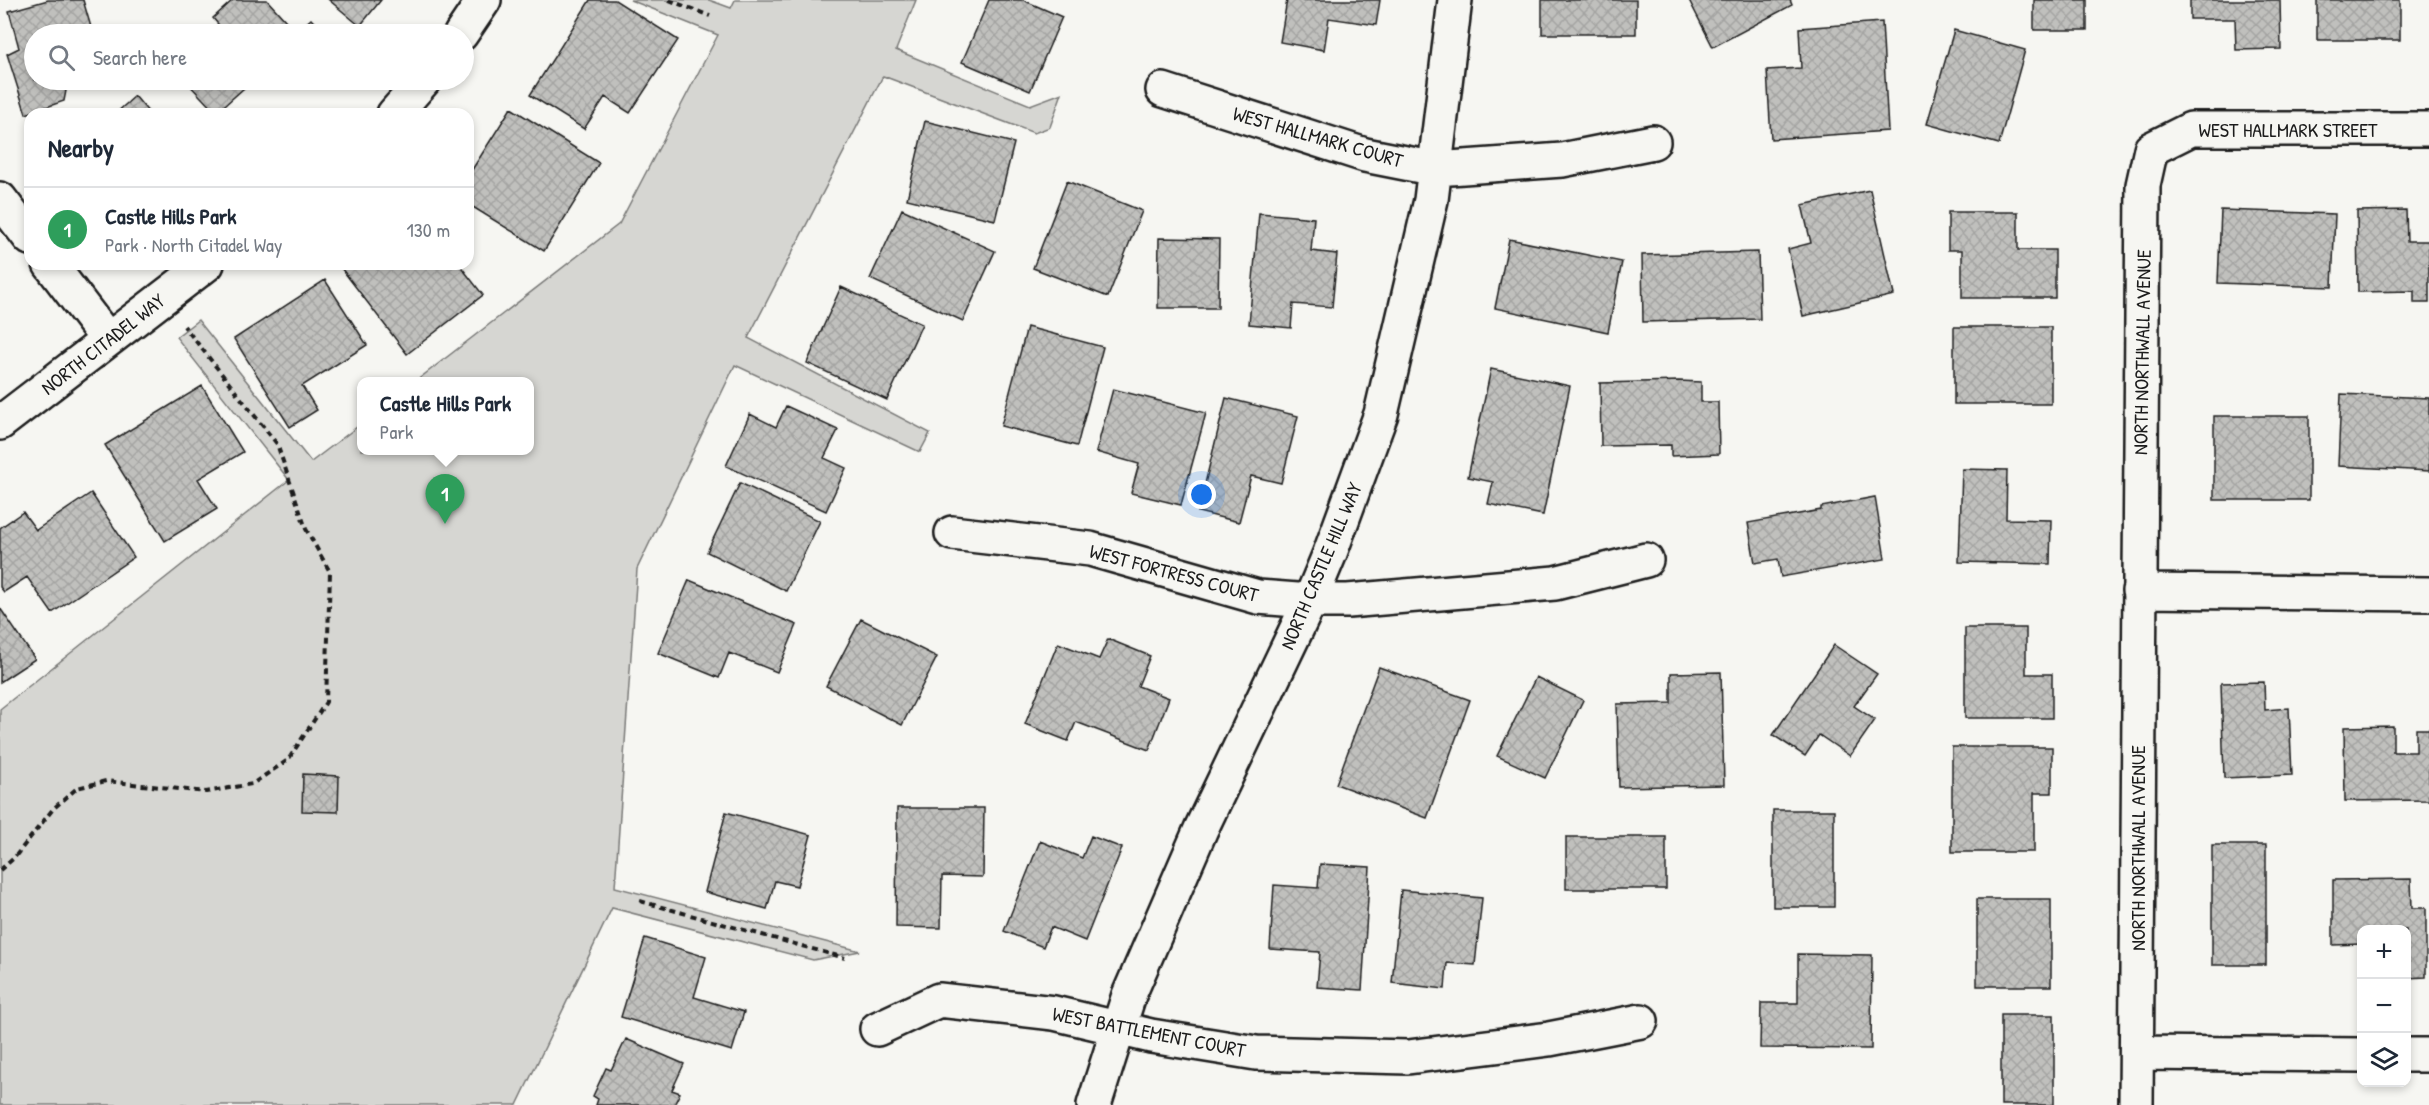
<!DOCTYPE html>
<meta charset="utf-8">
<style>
:root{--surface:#fff;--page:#f2f2f3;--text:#1f2937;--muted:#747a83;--line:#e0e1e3;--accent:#d1495b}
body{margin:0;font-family:"Patrick Hand",sans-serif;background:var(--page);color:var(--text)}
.controls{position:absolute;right:18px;bottom:18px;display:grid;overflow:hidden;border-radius:12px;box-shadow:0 3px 9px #0003}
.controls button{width:54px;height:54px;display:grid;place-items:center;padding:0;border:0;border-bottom:2px solid var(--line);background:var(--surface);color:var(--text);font:30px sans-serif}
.you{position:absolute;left:1202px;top:495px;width:21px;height:21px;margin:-15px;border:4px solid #fff;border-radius:50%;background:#1a73e8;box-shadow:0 0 0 9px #1a73e833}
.badge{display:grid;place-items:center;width:39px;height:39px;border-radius:50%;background:var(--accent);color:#fff;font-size:20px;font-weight:700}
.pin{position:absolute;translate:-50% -50px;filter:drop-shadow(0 2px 3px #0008)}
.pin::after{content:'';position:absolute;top:32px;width:21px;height:18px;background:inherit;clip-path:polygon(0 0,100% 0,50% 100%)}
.popup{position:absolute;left:357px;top:377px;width:177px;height:78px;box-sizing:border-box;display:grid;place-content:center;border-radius:12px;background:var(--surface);filter:drop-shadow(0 2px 4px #0005);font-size:20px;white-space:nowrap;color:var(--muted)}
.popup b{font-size:22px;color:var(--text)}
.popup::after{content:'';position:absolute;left:50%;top:100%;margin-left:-12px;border:12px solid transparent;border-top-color:var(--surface)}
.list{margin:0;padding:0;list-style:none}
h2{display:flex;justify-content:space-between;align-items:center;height:78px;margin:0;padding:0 24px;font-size:26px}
h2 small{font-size:20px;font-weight:400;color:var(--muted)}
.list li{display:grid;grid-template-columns:39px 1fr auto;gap:18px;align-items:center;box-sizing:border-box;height:84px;padding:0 24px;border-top:2px solid var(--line)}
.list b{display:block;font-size:22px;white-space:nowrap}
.list p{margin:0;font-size:20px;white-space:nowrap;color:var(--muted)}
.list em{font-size:20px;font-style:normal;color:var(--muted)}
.icon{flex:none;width:33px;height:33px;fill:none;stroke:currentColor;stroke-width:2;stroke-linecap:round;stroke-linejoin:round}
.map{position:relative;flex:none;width:2429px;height:1105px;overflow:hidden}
.search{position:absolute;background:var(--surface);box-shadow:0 3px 9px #0003;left:24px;top:24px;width:450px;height:66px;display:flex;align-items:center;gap:15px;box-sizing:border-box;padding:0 21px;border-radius:33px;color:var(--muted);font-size:22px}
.panel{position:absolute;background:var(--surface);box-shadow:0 3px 9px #0003;left:24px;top:108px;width:450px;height:162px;border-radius:18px}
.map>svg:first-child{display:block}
</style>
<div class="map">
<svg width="2429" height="1105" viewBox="0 0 2429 1105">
<defs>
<pattern id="building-cross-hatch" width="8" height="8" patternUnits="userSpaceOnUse" patternTransform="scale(1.5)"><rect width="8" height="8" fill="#c0c0bd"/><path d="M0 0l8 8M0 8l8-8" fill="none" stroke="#a4a4a2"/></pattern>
</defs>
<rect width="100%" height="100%" fill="#f6f6f2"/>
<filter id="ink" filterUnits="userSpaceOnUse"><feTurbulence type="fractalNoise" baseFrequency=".0167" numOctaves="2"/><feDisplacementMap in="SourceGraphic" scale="12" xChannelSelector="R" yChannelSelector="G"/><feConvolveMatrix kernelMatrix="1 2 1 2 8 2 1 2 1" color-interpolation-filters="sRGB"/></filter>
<g filter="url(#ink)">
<path fill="#d6d6d2" stroke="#797977" stroke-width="1.5" d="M 630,0 L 709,0 L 731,8 L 735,0 L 916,0 L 896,50 L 1030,105 L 1062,93 L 1050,127 L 1034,133 L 883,76 L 748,338 L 930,433 L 920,452 L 735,365 L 637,569 L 615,887 L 860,951 L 813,960 L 612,908 L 517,1105 L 0,1105 L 0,709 L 289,480 L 176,337 L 198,320 L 311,462 L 361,424 L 361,450 L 529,450 L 529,382 L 416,381 L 619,224 L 718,35 Z"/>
<path fill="url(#building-cross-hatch)" stroke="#1c1c1c" stroke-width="1.5" d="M 48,0 L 83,0 L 93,34 L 34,34 L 34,80 L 68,80 L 64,101 L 26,114 L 7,54 L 19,48 L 9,11 Z
M 233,0 L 267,0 L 296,32 L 311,19 L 325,34 L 226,34 L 213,18 Z
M 329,0 L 381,0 L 360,26 Z
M 590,0 L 615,0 L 678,40 L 630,113 L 605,97 L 584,129 L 530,95 Z
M 989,0 L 1023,0 L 1062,17 L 1030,91 L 962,62 Z
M 1287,0 L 1380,0 L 1376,25 L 1329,18 L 1324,50 L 1280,42 Z
M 1542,0 L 1636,0 L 1636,34 L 1542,34 Z
M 1689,0 L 1790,0 L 1792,5 L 1713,47 Z
M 2034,0 L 2087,0 L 2087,30 L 2034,30 Z
M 2190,0 L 2280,0 L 2281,49 L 2236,50 L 2235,19 L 2190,19 Z
M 2317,0 L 2400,0 L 2400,40 L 2317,40 Z
M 1882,22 L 1888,131 L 1771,139 L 1767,70 L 1801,68 L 1799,28 Z
M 1954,30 L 2025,50 L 1999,144 L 1927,124 Z
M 185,80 L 253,80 L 216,113 Z
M 135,96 L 150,114 L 115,114 Z
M 511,108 L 599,163 L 544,251 L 468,204 L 468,176 Z
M 925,121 L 1014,143 L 995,220 L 907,199 Z
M 1067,181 L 1142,211 L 1108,297 L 1033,268 Z
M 1870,190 L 1894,295 L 1803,316 L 1788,249 L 1811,243 L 1802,205 Z
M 902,209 L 995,251 L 963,321 L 870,279 Z
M 2221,210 L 2335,214 L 2332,287 L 2218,283 Z
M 2406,210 L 2407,241 L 2429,241 L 2429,303 L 2414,303 L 2414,291 L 2358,292 L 2357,211 Z
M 1948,212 L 2018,212 L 2018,250 L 2055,250 L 2055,298 L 1962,298 L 1962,250 L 1948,250 Z
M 1259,213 L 1314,218 L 1311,251 L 1337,254 L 1332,307 L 1293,304 L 1291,328 L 1249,324 Z
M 1159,238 L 1219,239 L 1218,308 L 1158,308 Z
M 1509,239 L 1622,262 L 1608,332 L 1495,308 Z
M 1758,252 L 1760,319 L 1643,322 L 1642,255 Z
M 338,264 L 459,264 L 483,295 L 407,354 Z
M 325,280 L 367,345 L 302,386 L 317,410 L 290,427 L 234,339 Z
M 841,287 L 922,324 L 887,400 L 807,363 Z
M 1027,327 L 1103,347 L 1077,446 L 1001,426 Z
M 1954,327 L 2051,327 L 2051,404 L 1954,404 Z
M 1491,369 L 1570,386 L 1543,515 L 1488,504 L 1493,482 L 1468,477 Z
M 1679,381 L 1701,382 L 1701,402 L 1718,402 L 1719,454 L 1671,456 L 1671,445 L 1601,446 L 1600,383 Z
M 202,386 L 243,452 L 198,479 L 217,509 L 165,541 L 105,445 Z
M 1113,389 L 1206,413 L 1181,505 L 1131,493 L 1139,464 L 1096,452 Z
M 2341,394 L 2429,398 L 2429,471 L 2338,466 Z
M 1226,398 L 1298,416 L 1281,483 L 1251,476 L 1239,522 L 1198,512 Z
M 786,406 L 838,430 L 824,458 L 846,468 L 826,511 L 726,466 L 750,414 L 776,427 Z
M 2214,416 L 2309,416 L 2309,500 L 2214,500 Z
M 1962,469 L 2007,470 L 2006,519 L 2051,520 L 2050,564 L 1959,562 Z
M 740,483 L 820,521 L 786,591 L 707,552 Z
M 91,493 L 134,557 L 52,613 L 27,577 L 4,592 L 0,587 L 0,528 L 23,512 L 36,530 Z
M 1875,497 L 1885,559 L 1781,577 L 1778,559 L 1755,563 L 1748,523 L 1821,510 L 1821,507 Z
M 689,580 L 797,625 L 777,672 L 729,653 L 719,678 L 658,653 Z
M 0,608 L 35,659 L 0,682 Z
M 861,619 L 937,657 L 902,725 L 826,686 Z
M 1965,628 L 2026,628 L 2026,674 L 2052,674 L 2052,718 L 1965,718 Z
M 1108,639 L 1150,656 L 1138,686 L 1169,698 L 1149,750 L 1076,722 L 1068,741 L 1025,724 L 1058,643 L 1099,659 Z
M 1834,645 L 1877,674 L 1854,706 L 1875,720 L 1850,756 L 1819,735 L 1805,756 L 1773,735 Z
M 1379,667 L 1470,700 L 1427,818 L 1336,784 Z
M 1721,672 L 1724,785 L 1619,787 L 1617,704 L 1671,703 L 1671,673 Z
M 1536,677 L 1583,700 L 1545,778 L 1497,756 Z
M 2264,682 L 2265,710 L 2289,708 L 2292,775 L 2224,778 L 2221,683 Z
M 2393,726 L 2393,752 L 2416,752 L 2416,729 L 2429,729 L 2429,800 L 2345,801 L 2344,727 Z
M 1952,747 L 2052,747 L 2052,793 L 2034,793 L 2034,852 L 1952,852 Z
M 303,774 L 339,776 L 338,812 L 302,811 Z
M 897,808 L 984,808 L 983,877 L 942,876 L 941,928 L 896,927 Z
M 1773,810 L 1834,810 L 1834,907 L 1773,907 Z
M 726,812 L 811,835 L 797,886 L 775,881 L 767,909 L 705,892 Z
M 1091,836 L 1122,848 L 1085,941 L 1051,927 L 1043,947 L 1004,931 L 1040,841 L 1082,858 Z
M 1566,837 L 1666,837 L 1666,889 L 1566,889 Z
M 2212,845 L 2266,845 L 2266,965 L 2212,965 Z
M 1320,864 L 1370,867 L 1362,990 L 1317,987 L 1320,952 L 1270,949 L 1274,885 L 1318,888 Z
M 2411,879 L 2412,908 L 2426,908 L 2426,977 L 2406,978 L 2406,930 L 2362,930 L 2362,944 L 2333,945 L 2333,880 Z
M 1401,890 L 1482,898 L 1475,965 L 1447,963 L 1445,989 L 1392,983 Z
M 1977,899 L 2051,899 L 2051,986 L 1977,986 Z
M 645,938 L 706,957 L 694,997 L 744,1012 L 732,1051 L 621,1017 Z
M 1798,954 L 1872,955 L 1871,1049 L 1760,1048 L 1761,1003 L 1798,1003 Z
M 2001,1015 L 2054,1015 L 2054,1105 L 2001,1105 Z
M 626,1039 L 684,1064 L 672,1090 L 680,1093 L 674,1105 L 596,1105 L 598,1099 L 593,1096 L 606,1068 L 611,1070 Z"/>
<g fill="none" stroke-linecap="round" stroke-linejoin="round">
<g stroke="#1c1c1c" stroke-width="38">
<path id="minor" d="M 461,34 L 484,0
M 1163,90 L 1365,155 L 1436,169 L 1562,160 L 1653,142
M 394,114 L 424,80
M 0,199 L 30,238
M 50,264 L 108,340
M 0,423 L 207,264
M 952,533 L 1090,549 L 1258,597 L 1310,601 L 1348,601 L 1555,583 L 1646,560
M 2139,591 L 2429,594
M 877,1029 L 939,1000 L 1054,1013 L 1151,1036 L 1256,1053 L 1408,1057 L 1549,1039 L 1641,1021
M 2137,1053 L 2362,1055
M 2406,1055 L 2429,1055
M 1094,1105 L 1129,995 L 1201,829 L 1310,601 L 1330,553 L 1381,414 L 1431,200 L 1455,0
M 2136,1105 L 2143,185 L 2151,149 L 2191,129 L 2429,129"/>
</g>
<path stroke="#1c1c1c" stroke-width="4" stroke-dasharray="6 4.5" stroke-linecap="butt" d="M 669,0 L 710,16
M 0,870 L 14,858 L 53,809 L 77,788 L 106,781 L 206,792 L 252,784 L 288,760 L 326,702 L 330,572 L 306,529 L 277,444 L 184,326
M 640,901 L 845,958"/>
<use href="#minor" stroke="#f6f6f2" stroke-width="33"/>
</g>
</g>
<g text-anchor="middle" stroke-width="6" stroke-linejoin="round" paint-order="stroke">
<g font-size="20" fill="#1c1c1c" stroke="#f6f6f2">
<text x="2288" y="137">WEST HALLMARK STREET</text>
<text transform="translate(1318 137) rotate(16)" y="7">WEST HALLMARK COURT</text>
<text transform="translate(103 344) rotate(-38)" y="7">NORTH CITADEL WAY</text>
<text transform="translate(2142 352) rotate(-89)" y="7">NORTH NORTHWALL AVENUE</text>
<text transform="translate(1321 566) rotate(-67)" y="7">NORTH CASTLE HILL WAY</text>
<text transform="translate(1174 573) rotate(15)" y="7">WEST FORTRESS COURT</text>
<text transform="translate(2138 848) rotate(-90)" y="7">NORTH NORTHWALL AVENUE</text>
<text transform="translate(1149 1032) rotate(11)" y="7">WEST BATTLEMENT COURT</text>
</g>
</g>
</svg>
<div class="controls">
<button>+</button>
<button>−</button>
<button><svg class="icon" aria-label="layers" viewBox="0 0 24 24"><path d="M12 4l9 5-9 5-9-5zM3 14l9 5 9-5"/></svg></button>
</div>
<div class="you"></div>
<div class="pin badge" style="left:445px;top:524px;background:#2e9e5b">1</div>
<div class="popup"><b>Castle Hills Park</b>Park</div>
<div class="search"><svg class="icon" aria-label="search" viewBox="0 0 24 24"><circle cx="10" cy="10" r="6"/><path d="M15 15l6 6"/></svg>Search here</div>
<section class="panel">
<h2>Nearby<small></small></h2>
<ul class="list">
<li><span class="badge" style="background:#2e9e5b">1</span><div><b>Castle Hills Park</b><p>Park · North Citadel Way</p></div><em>130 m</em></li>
</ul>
</section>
</div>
